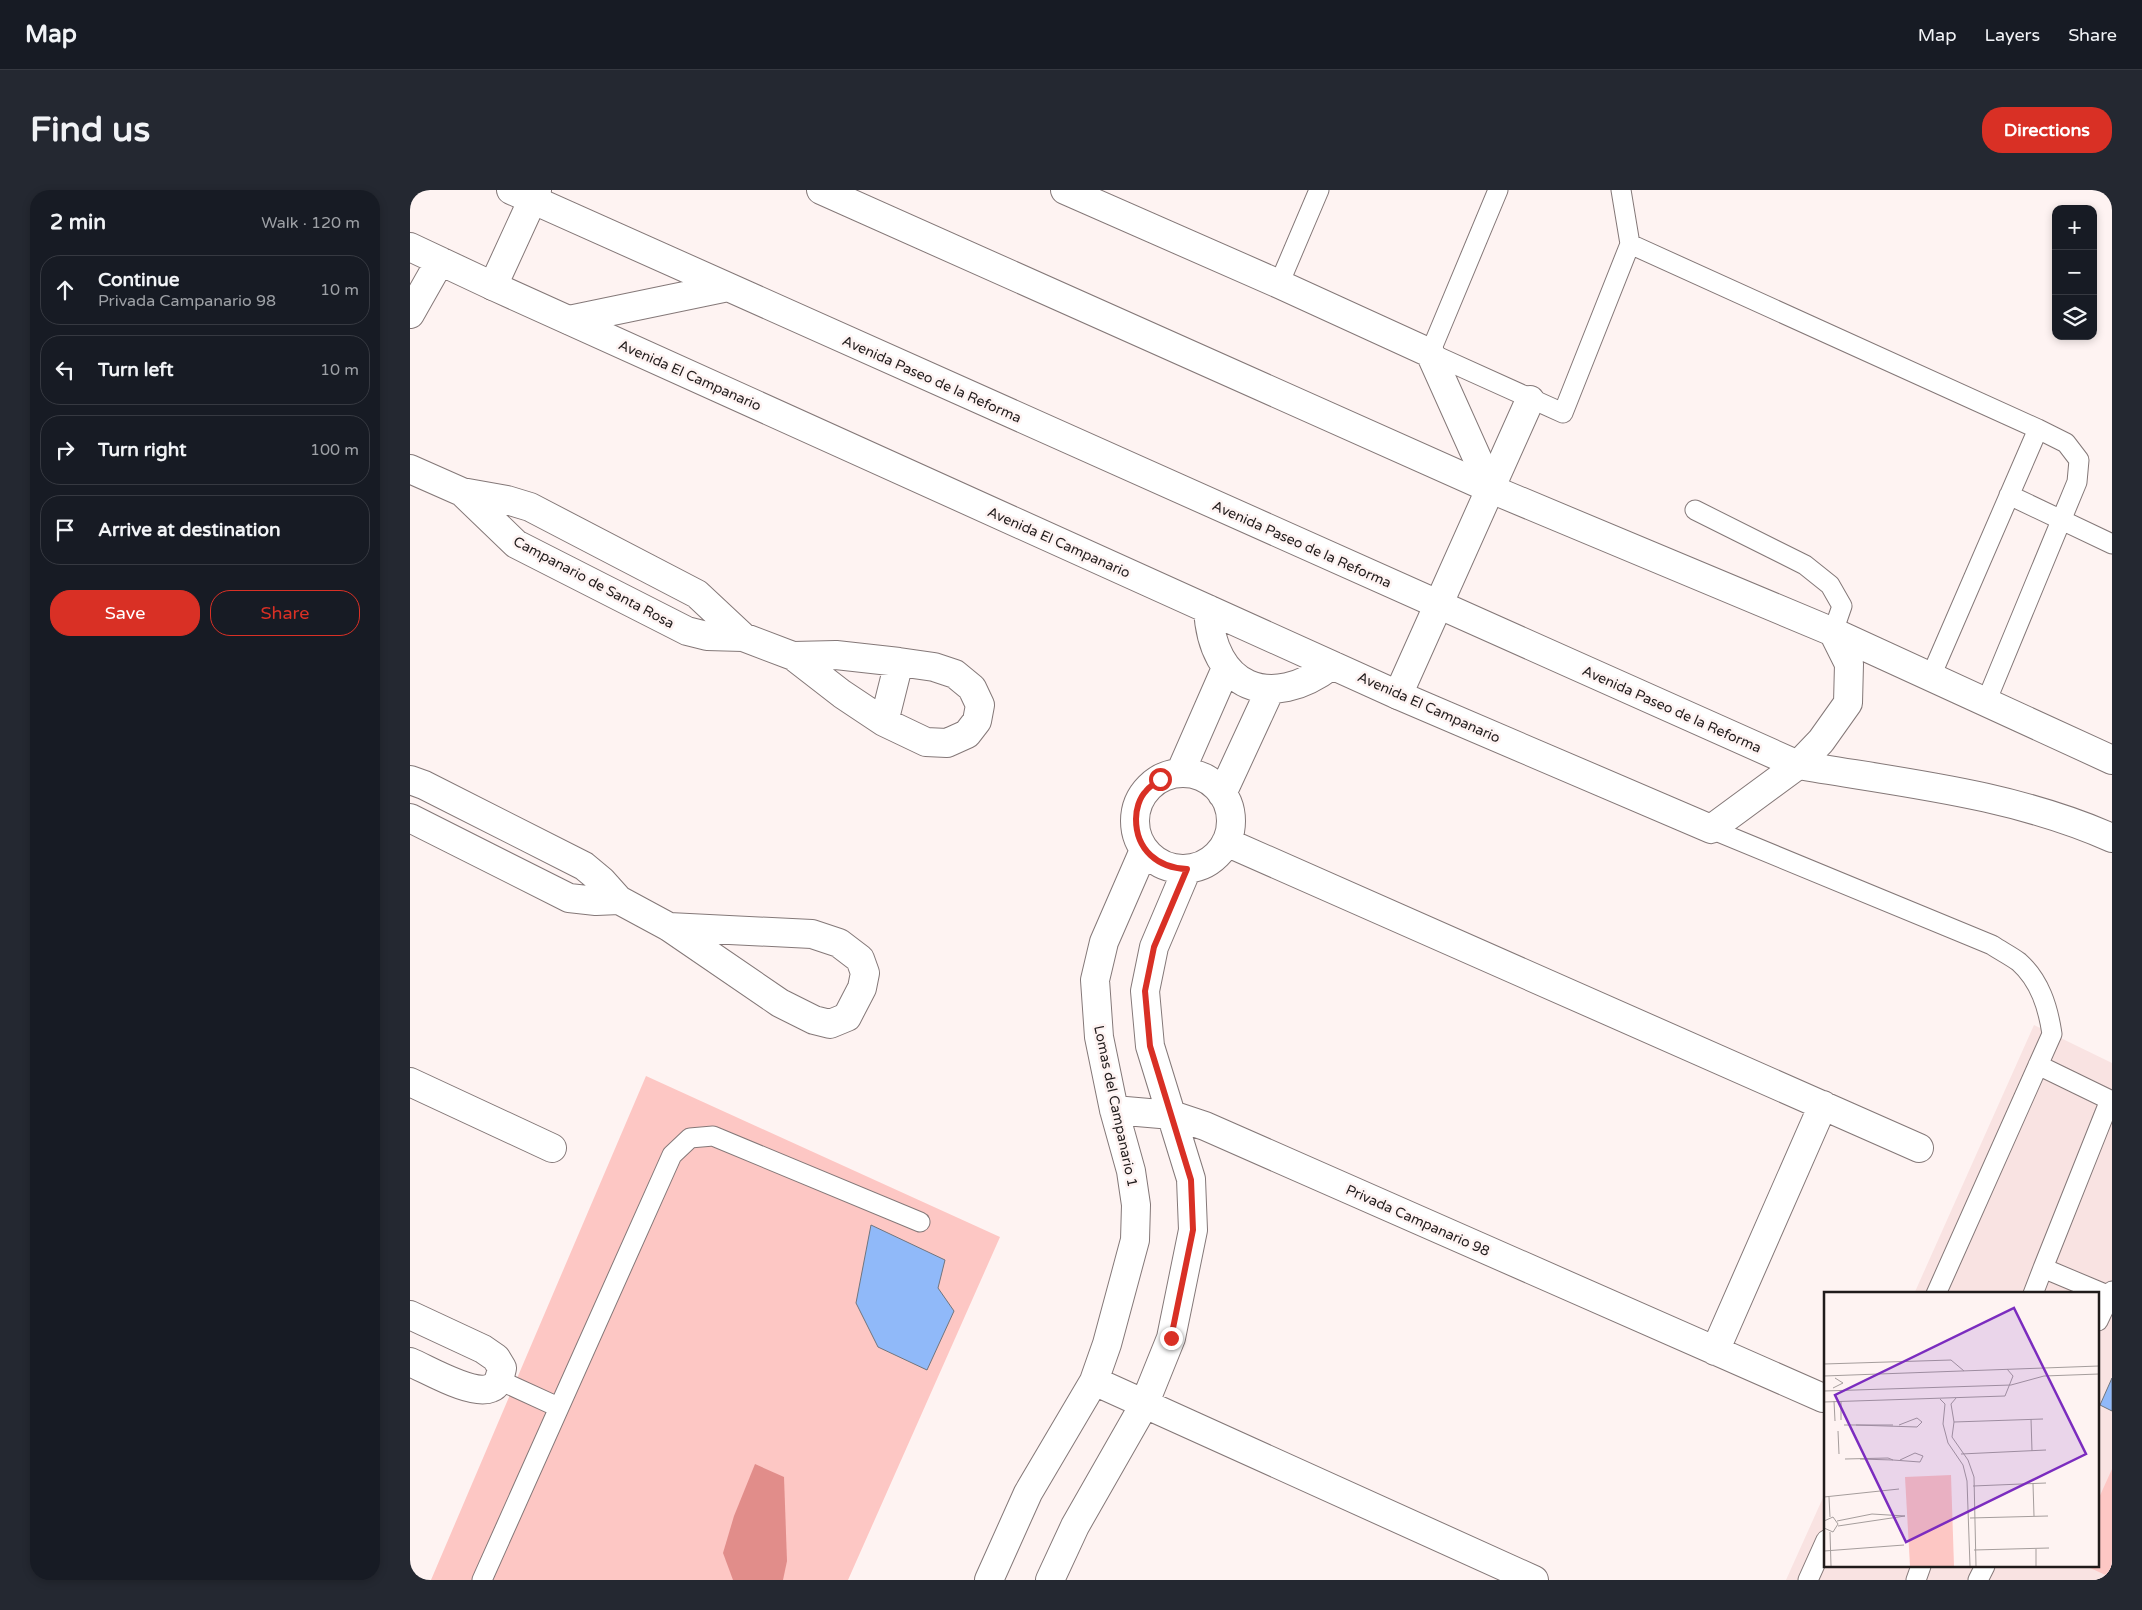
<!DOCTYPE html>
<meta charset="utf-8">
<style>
:root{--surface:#171b24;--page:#242831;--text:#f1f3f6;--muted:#9ea1a6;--line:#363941;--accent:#d93025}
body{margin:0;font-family:"Varela Round",sans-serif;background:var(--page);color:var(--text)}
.controls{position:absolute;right:15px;top:15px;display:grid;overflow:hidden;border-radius:10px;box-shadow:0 2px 8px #0003}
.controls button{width:45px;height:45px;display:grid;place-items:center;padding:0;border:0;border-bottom:1px solid var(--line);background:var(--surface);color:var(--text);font:25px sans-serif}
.stop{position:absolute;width:15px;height:15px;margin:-11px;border:4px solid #d93025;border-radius:50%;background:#fff}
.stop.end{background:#d93025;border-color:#fff;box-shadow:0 1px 5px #0008}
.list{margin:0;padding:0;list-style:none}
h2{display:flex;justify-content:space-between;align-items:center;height:65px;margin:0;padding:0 20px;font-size:21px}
h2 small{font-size:16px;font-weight:400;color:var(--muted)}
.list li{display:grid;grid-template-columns:32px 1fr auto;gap:15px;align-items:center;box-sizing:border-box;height:70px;margin:0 10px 10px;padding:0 10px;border:1px solid var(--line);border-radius:20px}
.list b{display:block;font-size:19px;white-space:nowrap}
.list p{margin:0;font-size:16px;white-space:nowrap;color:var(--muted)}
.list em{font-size:16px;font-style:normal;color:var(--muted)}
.actions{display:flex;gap:10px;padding:15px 20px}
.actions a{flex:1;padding:11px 0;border:1px solid var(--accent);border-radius:20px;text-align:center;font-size:18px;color:var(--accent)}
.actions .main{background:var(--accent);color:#fff}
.icon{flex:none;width:28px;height:28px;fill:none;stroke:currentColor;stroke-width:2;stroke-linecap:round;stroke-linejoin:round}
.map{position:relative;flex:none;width:1702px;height:1390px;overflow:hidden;border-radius:20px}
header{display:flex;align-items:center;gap:30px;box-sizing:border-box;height:70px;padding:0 25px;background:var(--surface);border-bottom:1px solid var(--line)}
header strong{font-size:24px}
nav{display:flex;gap:28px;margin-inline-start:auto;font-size:18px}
.intro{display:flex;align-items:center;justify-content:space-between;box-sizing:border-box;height:120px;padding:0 30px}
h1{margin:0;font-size:35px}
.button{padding:12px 22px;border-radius:20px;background:var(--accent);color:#fff;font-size:18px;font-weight:700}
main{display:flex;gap:30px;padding:0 30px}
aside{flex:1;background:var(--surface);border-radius:20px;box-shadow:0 2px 8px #0003}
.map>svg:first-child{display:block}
</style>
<header>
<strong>Map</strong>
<nav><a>Map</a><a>Layers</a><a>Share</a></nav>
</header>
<div class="intro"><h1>Find us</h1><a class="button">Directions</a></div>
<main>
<aside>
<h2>2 min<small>Walk · 120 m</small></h2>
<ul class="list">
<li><svg class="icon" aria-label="ahead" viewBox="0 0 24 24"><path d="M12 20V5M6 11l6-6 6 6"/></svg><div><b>Continue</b><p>Privada Campanario 98</p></div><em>10 m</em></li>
<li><svg class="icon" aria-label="left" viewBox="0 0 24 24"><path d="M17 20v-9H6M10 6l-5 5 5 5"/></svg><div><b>Turn left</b></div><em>10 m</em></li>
<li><svg class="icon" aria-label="right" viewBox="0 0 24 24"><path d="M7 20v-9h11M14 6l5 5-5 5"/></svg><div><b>Turn right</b></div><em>100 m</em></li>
<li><svg class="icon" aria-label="arrive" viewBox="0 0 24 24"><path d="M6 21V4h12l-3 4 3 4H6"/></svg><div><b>Arrive at destination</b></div></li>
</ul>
<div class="actions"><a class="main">Save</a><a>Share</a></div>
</aside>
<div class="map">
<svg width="1702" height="1390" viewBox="0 0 1702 1390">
<rect width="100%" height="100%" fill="#fef3f2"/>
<path fill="#f9e3e2" d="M 1624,835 L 1702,873 L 1702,1390 L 1376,1390 L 1416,1301 L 1416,1376 L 1688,1376 L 1688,1104 L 1504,1104 Z"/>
<path fill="#fdc7c4" d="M 236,886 L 590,1047 L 438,1390 L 21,1390 Z
M 1702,1279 L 1702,1388 L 1676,1376 L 1688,1376 L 1688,1310 Z"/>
<path fill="#e18d8a" d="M 345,1274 L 374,1287 L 377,1371 L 373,1390 L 323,1390 L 313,1363 L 324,1326 Z"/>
<path fill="#90b9f9" stroke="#70757d" d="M 461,1035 L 535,1070 L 528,1098 L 544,1121 L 517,1180 L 468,1157 L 446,1113 Z
M 1702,1188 L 1702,1221 L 1690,1215 Z"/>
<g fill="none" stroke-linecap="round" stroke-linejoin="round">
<g stroke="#847878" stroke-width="21">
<path id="service" d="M 1088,0 L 1020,163 L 1153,223 L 1220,54 L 1211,0
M 1220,54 L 1628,239 L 1656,253 L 1669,270 L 1667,292 L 1576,512
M 869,94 L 909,0
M 1599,305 L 1702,354
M 1285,320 L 1395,375 L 1420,395 L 1432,416 L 1423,442
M 1521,486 L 1628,239
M 1301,639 L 1582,755 C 1591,761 1601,766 1609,772 C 1630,791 1638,817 1642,844 L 1526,1104
M 1628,875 L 1702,911
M 1700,910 L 1633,1078 L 1702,1107
M 1623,1104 L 1633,1078
M 1688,1131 L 1702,1101
M 89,1190 L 148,1217
M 72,1390 L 262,965 L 280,948 L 303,946 L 510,1032
M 1398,1390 L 1416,1350
M 1506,1390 L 1511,1376
M 1568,1390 L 1575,1376"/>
</g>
<g stroke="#847878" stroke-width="30">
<path id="pedestrian" d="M 83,96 L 127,0
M 988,505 L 1120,210"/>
</g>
<g stroke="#847878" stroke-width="30">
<path id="minor" d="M 655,0 L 869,94 L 1020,163 L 1081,299
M 0,57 L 83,96 L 988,505 L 1301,639 L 1388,575
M 0,124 L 30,71
M 0,279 L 52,302 L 97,310 L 120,317 L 287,404 L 333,447
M 52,302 L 106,354 L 277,441 L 297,446 L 333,447 L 383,466 L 432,504 L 474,532 L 516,552 L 537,553 L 557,544 L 567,531 L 570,515 L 562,498 L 545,484 L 524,477 L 489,472 L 426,465 L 383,466
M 798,419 C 802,498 860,522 922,475
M 474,532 L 489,472
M 770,583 L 816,478
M725 631a48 48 0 1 1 96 0a48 48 0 1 1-96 0Z
M 0,590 L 14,595 L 174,676 L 192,691 L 209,710 L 259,737 L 370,813 L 404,830 L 420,834 L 437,827 L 452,798 L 455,783 L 450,769 L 429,753 L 402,744 L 259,737
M 812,604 L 860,500
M 0,628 L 159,708 L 186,711 L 209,710
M 816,652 L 1509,958
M 0,892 L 142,958
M 704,920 L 762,925 L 795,936 L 1413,1208
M 0,1125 L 73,1159 L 86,1168 L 92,1178 C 90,1186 89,1195 81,1198 C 62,1206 19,1180 0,1172
M 1305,1161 L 1413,915
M 684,1191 L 1124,1390
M 579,1390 L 618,1303 L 684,1191 L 697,1154 L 725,1050 L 726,1015 L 721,981 L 704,920 L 689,847 L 685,790 L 694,752 L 734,660
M 640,1390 L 665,1336 L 734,1215 L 761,1148 L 783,1040 L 781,989 L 740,856 L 735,801 L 744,757 L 777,679"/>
</g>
<g stroke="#847878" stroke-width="30">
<path id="tertiary" d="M 101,0 L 1388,575 C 1494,593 1603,604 1702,648
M 411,0 L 1081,299 L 1423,442 L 1702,570
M 159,130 L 318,97
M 1388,575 L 1411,551 L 1438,513 L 1439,474 L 1423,442"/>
</g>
<use href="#service" stroke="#fff" stroke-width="19"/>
<use href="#pedestrian" stroke="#fff" stroke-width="28"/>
<use href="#minor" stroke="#fff" stroke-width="28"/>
<use href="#tertiary" stroke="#fff" stroke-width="28"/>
</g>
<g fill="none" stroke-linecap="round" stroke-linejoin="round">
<path stroke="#d93025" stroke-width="6" d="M 750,589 C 746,593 740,596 736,601 C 729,608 726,620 726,629 C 726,660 748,678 777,679 L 744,757 L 735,801 L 740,856 L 781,990 L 783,1040 L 761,1148"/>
</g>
<g text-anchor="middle" stroke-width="5" stroke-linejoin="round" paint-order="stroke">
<g font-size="14" fill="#201b1b" stroke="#fef3f2">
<text transform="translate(280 185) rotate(24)" y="5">Avenida El Campanario</text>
<text transform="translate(522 189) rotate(24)" y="5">Avenida Paseo de la Reforma</text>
<text transform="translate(649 352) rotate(24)" y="5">Avenida El Campanario</text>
<text transform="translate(892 354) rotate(24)" y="5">Avenida Paseo de la Reforma</text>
<text transform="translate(184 392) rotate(28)" y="5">Campanario de Santa Rosa</text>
<text transform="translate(1019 517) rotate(24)" y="5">Avenida El Campanario</text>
<text transform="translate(1262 519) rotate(24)" y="5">Avenida Paseo de la Reforma</text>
<text transform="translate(706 916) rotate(78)" y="5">Lomas del Campanario 1</text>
<text transform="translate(1008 1030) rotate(24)" y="5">Privada Campanario 98</text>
</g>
</g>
<g transform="translate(1414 1102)">
<rect width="275" height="275" fill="#fef3f2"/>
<path d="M 127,183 L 130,274 L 86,274 L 81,185 Z" fill="#fdc7c4"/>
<path fill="none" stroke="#a59d9c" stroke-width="1" d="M 0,72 L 127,68 L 140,79M 0,84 L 275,74M 9,96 L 19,91 L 11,86M 0,99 L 187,93 L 220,84 L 275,82M 132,106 L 127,112 L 130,130 L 128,145 L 144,168 L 150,185 L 152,274M 116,107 L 121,112 L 119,132 L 124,151 L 139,173 L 143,189 L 146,274M 10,109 L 11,129M 0,110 L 181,104 L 189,84 L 183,77M 207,127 L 208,159M 17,128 L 17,109M 130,130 L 219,127M 20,133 L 69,133M 32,133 L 93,135 L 98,130 L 93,126 L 75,133M 14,139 L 15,162M 137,162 L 222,158M 21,167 L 64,166 L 69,168 L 96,170 L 99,164 L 91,161 L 76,168M 36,167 L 69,168M 209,192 L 210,224M 149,194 L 222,191M 0,205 L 75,197M 5,205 L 6,225M 146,226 L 224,224M 0,229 L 9,225 L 14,232 L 9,240 L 0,236M 13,229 L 48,222 L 81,224M 14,234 L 81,224M 6,240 L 7,274M 212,257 L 212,274M 150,258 L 225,256M 0,259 L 80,253"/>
<path fill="#7b2cbf" fill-opacity="0.15" stroke="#7b2cbf" stroke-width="2.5" d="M 190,16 L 262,162 L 82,250 L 11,103 Z"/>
<rect width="275" height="275" fill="none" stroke="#201b1b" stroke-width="2.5"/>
</g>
</svg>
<div class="controls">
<button>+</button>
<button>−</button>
<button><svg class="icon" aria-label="layers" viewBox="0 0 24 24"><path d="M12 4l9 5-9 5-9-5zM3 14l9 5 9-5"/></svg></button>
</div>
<div class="stop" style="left:750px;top:589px"></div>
<div class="stop end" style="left:761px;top:1148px"></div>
</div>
</main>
